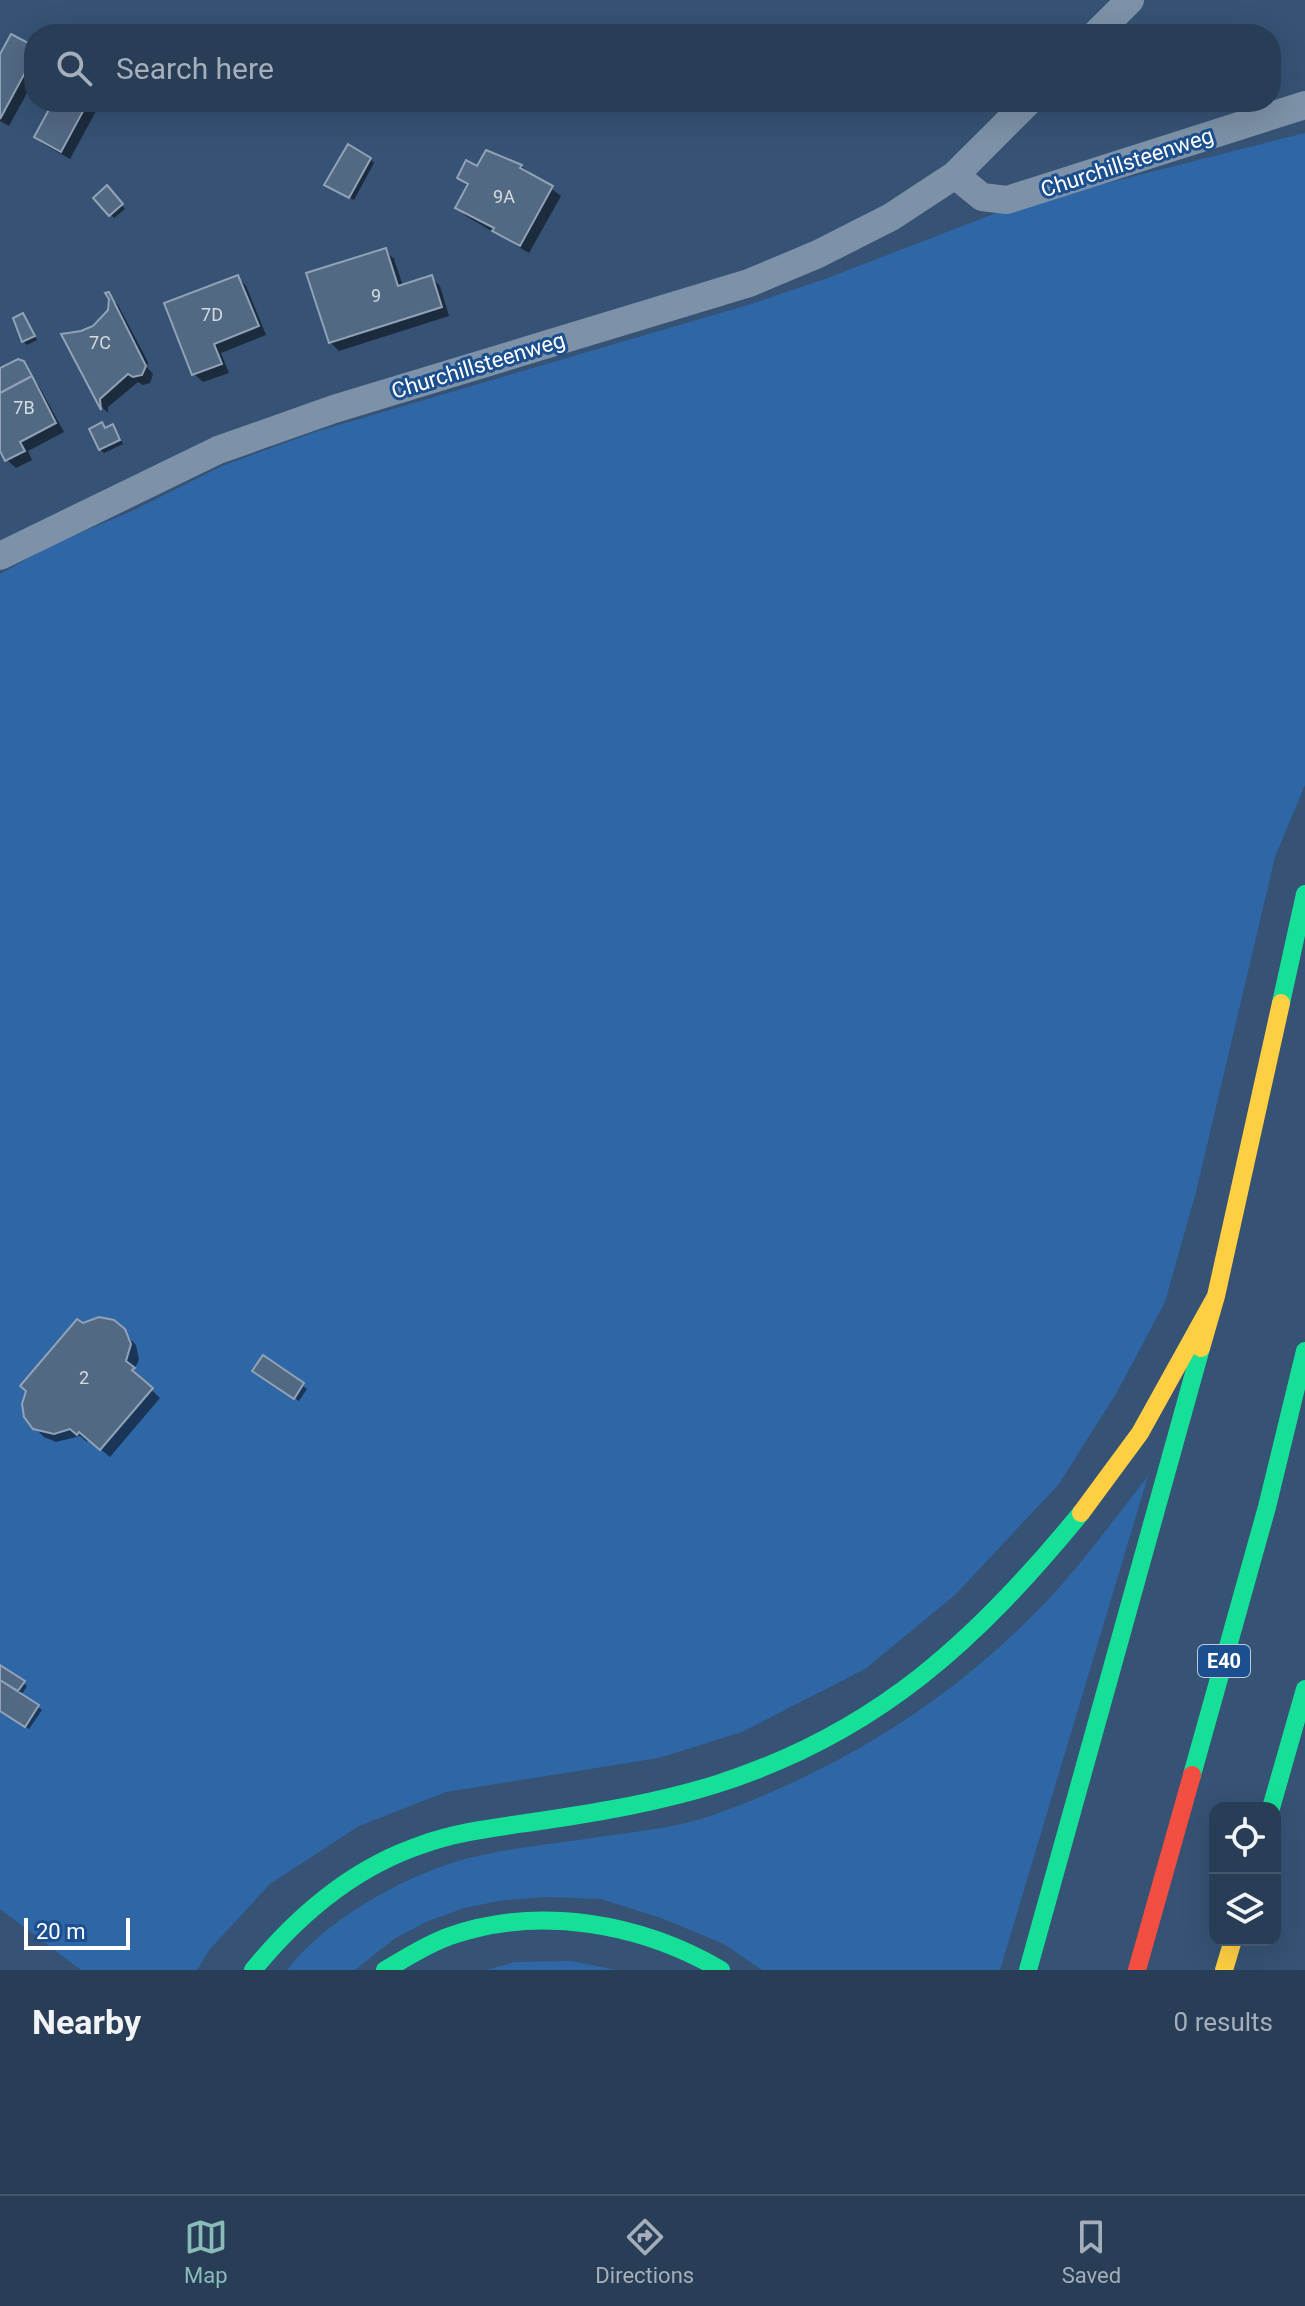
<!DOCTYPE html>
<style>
:root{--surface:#283e57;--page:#30455d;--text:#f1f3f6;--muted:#a5aeba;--line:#44576d;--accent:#8bbbb9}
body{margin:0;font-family:Roboto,sans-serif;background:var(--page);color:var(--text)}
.controls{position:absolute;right:24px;bottom:24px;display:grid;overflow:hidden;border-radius:16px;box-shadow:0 8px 32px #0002}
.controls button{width:72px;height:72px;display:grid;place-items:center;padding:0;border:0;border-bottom:2px solid var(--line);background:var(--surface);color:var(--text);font:40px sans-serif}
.scale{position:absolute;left:24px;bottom:20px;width:106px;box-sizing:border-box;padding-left:8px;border:4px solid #fff;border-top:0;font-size:22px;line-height:28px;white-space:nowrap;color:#fff;-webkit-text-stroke:6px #1b4f8f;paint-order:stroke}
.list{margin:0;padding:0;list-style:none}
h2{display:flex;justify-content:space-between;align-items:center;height:104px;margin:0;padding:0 32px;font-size:34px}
h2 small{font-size:26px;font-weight:400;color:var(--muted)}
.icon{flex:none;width:44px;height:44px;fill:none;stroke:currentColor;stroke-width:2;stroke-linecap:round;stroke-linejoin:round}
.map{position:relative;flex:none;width:1305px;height:1970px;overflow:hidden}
.search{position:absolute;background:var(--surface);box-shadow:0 8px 32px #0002;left:24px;right:24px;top:24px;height:88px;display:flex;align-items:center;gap:20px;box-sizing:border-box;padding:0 28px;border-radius:32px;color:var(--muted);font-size:30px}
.sheet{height:224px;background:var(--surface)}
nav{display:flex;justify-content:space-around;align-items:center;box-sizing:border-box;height:112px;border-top:2px solid var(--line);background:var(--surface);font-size:22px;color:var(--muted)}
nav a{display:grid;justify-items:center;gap:4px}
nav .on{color:var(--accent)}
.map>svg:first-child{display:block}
</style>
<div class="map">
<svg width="1305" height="1970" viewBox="0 0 1305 1970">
<rect width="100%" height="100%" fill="#365274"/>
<path fill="#2f66a5" d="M 1305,133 L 1305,785 L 1275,857 L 1196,1192 L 1165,1302 L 1117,1392 L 1059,1484 L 955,1595 L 865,1669 L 742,1732 L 659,1758 L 446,1792 L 359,1826 L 270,1884 L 210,1949 L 197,1970 L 81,1970 L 0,1909 L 0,574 L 52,545 L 132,511 L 222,466 L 315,432 L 751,304 L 825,279 L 1009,208 Z
M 1148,1476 L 1000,1970 L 762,1970 L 724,1944 L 661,1918 L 601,1899 L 544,1897 L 499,1901 L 464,1908 L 426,1922 L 394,1939 L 355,1970 L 287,1970 C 326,1919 407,1874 469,1858 C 514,1847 561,1843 606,1836 C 641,1831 680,1827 713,1815 C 839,1770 948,1703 1041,1607 C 1080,1567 1113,1520 1148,1476 Z
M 572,1961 L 616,1970 L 486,1970 L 515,1962 Z"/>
<path fill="#0007" d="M 34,48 L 34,80 L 9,126 L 0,121 L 0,58 Z
M 55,102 L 101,102 L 70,159 L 45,145 L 36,137 Z
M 370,159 L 374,163 L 354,200 L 331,188 Z
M 521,166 L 561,196 L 529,253 L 466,216 L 457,207 L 468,187 L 459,178 Z
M 107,188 L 125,209 L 114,218 L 95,198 Z
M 385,250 L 394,259 L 403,286 L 431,277 L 440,286 L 449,316 L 339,351 L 330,342 Z
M 238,277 L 246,286 L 266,335 L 221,353 L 229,373 L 203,382 L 194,374 Z
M 111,298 L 118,305 L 148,362 L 147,367 L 153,374 L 150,383 L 143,385 L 138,382 L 108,407 L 108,413 L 101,406 L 64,336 L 94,328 L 110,311 Z
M 23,315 L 37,340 L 27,345 L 23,341 Z
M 23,362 L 40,388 L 64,432 L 28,451 L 32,460 L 16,468 L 7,460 L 0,447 L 0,370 Z
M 102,424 L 106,428 L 113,427 L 123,444 L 104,453 L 100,449 Z
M 113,1322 L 136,1345 L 139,1360 L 134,1370 L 142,1378 L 140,1379 L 160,1398 L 110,1457 L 88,1439 L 87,1442 L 80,1436 L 56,1442 L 44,1437 L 29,1422 L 82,1326 Z
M 263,1358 L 307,1389 L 299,1401 L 258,1374 Z
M 0,1667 L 27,1686 L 21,1696 L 42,1710 L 29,1729 L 0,1710 Z"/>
<path fill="#526984" stroke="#92a2b6" stroke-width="2" d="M 11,34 L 34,46 L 34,56 L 0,119 L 0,54 Z
M 53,102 L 88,102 L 61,152 L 34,137 Z
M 348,144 L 371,158 L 349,198 L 324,185 Z
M 486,150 L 522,165 L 520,168 L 553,186 L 520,246 L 492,231 L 494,228 L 455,208 L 468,184 L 457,178 L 466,160 L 477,166 Z
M 107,185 L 123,204 L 109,216 L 93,198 Z
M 386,248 L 398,286 L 432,275 L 442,307 L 329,343 L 306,273 Z
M 238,275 L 259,326 L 214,344 L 222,364 L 192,375 L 164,303 Z
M 109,292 L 146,366 L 142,375 L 133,377 L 128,374 L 100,399 L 101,410 L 61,334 L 81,331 L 93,326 L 108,310 L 109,299 L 105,293 Z
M 23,313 L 35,336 L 22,342 L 13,318 Z
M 18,359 L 24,361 L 32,376 L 0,393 L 0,368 Z
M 32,376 L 56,423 L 20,442 L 25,451 L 5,461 L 0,451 L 0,393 Z
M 102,422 L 105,428 L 113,424 L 120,440 L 99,450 L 89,429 Z
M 99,1317 L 114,1320 L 125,1329 L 131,1344 L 126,1361 L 135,1368 L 132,1370 L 153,1388 L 100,1450 L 79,1432 L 77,1435 L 70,1429 L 54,1434 L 33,1429 L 24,1417 L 22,1404 L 26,1391 L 20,1386 L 77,1319 L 83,1323 Z
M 263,1355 L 304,1383 L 294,1399 L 252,1371 Z
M 0,1665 L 25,1681 L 18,1691 L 0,1680 Z
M 0,1680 L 39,1705 L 25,1727 L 0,1711 Z"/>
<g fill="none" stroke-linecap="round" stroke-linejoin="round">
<path stroke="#7d92a8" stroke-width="28" d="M 1096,34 L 1130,0
M 955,175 L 982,197 L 1007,200 L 1305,105
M 0,556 L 218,450 L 334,409 L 749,283 L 818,254 L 891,217 L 955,175 L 1028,102"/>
<path stroke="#16e098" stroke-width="18" d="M 1281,1003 L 1305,894
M 1192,1775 L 1267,1507 L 1305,1351
M 1271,1808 L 1305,1689
M 253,1970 C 298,1915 353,1868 421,1845 C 459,1831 500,1827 540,1821 C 600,1812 660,1802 717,1784 C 877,1733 977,1640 1081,1513
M 385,1970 C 406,1958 427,1944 450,1936 C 539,1905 641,1923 721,1970
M 1028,1970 L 1201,1348"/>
<path stroke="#ffcf43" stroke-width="18" d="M 1201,1348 L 1216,1296 L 1281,1003
M 1081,1513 L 1140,1433 L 1216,1296
M 1224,1970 L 1233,1940"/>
<path stroke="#f24e42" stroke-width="18" d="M 1137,1970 L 1192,1775"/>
</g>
<g text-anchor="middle" stroke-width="6" stroke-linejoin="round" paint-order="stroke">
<g font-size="18" fill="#d4dae0">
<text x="504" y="203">9A</text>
<text x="376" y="302">9</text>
<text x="212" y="321">7D</text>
<text x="100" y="349">7C</text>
<text x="24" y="414">7B</text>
<text x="84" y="1384">2</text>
</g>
<rect fill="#1b4f8f" stroke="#bbcadd" stroke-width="2" x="1198" y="1645" width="52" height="32" rx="6"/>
<g font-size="20" font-weight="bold" fill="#fff">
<text x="1224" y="1668">E40</text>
</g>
<g font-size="22" fill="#fff" stroke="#1b4f8f">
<text transform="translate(1127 162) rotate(-18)" y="8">Churchillsteenweg</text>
<text transform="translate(478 365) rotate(-17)" y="8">Churchillsteenweg</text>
</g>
</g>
</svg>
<div class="controls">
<button><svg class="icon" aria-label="locate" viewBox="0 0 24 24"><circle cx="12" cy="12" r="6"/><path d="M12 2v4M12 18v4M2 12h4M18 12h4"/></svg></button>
<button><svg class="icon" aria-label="layers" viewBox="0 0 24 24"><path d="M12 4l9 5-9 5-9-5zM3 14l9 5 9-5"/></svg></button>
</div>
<div class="scale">20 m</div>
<div class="search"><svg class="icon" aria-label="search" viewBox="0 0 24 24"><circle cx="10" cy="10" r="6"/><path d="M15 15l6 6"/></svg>Search here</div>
</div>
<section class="sheet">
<h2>Nearby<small>0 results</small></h2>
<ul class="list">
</ul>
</section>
<nav>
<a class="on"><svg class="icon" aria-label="map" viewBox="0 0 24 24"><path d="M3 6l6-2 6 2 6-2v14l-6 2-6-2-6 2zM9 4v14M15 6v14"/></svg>Map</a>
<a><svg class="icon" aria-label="directions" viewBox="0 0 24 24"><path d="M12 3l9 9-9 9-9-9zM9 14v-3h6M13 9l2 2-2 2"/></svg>Directions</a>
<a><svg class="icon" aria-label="saved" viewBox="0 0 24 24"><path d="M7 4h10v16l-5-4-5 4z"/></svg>Saved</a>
</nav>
